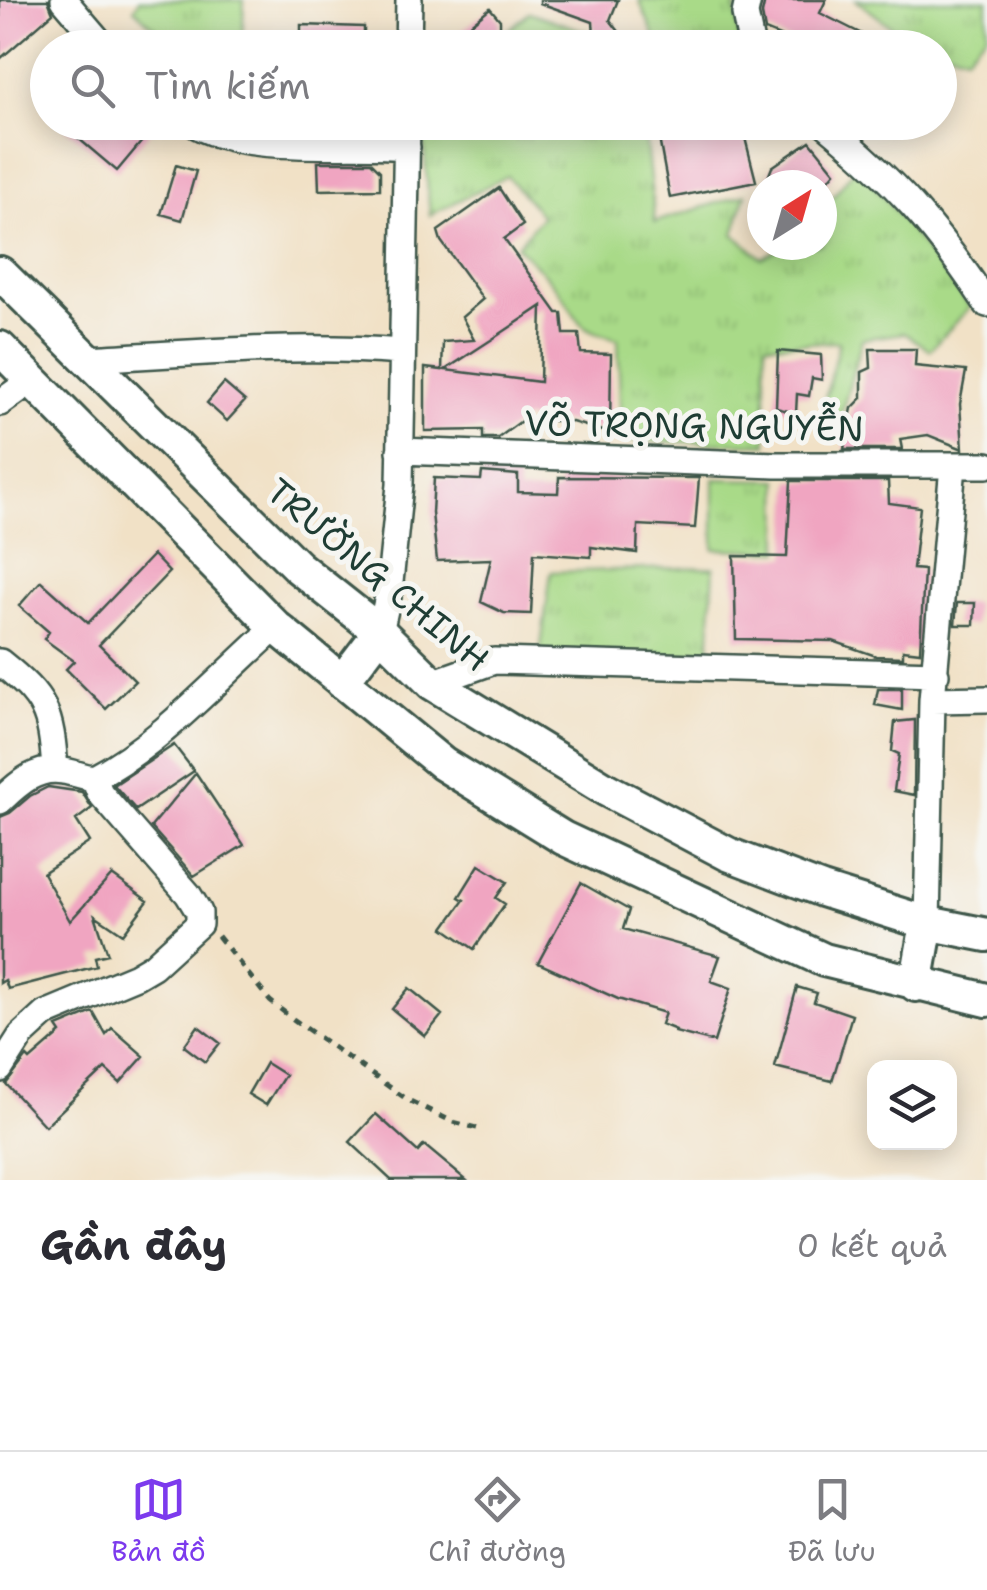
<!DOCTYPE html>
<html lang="vi">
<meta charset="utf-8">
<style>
:root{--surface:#fff;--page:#f7f7f7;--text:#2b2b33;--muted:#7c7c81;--line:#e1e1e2;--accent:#7c3aed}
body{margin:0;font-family:"Shantell Sans",sans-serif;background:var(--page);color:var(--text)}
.controls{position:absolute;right:30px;bottom:30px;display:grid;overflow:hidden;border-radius:20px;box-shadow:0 5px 25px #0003}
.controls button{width:90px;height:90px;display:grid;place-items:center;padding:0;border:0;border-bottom:2px solid var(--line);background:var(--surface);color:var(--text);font:50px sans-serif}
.compass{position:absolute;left:747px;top:170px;width:90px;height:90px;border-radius:50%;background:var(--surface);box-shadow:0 5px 25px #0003;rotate:37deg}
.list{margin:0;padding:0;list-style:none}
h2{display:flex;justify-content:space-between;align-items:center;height:130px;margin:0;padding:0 40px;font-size:42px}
h2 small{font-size:32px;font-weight:400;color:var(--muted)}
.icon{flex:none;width:55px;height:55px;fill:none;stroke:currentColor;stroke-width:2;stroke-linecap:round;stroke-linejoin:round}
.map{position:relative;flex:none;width:987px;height:1180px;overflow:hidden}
.search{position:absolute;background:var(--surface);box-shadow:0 5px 25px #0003;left:30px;right:30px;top:30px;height:110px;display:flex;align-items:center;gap:25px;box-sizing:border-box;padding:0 35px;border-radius:55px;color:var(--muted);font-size:38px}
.sheet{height:270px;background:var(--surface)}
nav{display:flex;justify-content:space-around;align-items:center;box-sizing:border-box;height:140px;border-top:2px solid var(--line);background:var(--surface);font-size:28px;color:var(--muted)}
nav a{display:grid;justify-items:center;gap:5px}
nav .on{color:var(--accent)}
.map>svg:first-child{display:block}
</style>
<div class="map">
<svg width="987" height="1180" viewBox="0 0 987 1180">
<defs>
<pattern id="grass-tufts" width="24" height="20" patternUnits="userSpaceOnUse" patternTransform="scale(2.5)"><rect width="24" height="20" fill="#a9da88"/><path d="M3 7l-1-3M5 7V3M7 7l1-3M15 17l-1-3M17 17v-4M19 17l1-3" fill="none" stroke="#91bc76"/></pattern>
</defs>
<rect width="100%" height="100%" fill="#f6f6f2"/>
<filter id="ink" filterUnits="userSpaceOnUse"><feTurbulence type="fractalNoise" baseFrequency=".01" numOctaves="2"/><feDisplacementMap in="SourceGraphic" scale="20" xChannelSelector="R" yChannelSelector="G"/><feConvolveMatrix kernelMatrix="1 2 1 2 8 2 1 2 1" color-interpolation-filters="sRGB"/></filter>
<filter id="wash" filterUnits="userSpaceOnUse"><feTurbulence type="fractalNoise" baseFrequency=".0048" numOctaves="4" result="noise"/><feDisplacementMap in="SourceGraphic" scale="40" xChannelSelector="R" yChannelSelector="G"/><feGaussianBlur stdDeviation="2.25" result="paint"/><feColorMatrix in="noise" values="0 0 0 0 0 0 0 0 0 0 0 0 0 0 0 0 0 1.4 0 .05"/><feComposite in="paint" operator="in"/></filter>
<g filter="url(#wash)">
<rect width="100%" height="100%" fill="#f1e1c6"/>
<path fill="url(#grass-tufts)" stroke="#648c5e" stroke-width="2.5" d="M 139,0 L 244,0 L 242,47 L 175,47 L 134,9 Z
M 639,0 L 735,0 L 740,47 L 659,47 Z
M 856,0 L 987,0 L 987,33 L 966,56 L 904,36 Z
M 529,12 L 587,32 L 587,47 L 490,47 Z
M 422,123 L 594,123 L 612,136 L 644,127 L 655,222 L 746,194 L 734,234 L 762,258 L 785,245 L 822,245 L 825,207 L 858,164 L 970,307 L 930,350 L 904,333 L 862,339 L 838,426 L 819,423 L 839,342 L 765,344 L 767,444 L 621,441 L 618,339 C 568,327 583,319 555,286 C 543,272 530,259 517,246 L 542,216 L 507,176 L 430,215 Z
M 714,479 L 779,480 L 780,551 L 714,549 Z
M 714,567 L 709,657 L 540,654 L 551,572 Z"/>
<g id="blocks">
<path fill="#f0a5c1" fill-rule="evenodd" d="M 0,0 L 48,0 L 53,13 L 0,59 Z
M 540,0 L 618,0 L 610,20 L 632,48 L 595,48 L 593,22 L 540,3 Z
M 765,0 L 826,0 L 820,13 L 890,48 L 808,48 L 765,30 L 762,14 Z
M 490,8 L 500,20 L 500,28 L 476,48 L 441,48 Z
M 301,25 L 364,27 L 364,48 L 301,48 Z
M 59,122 L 158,122 L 117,171 Z
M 656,122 L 741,122 L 756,181 L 670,198 Z
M 810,141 L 835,172 L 824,185 L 765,185 L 772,167 Z
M 318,162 L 371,162 L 380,171 L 380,189 L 319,190 Z
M 176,165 L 196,171 L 182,220 L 161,214 Z
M 499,188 L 523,225 L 504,239 L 557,313 L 562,313 L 564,334 L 579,334 L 581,353 L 611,354 L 610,433 L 572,422 L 524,419 L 498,438 L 483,438 L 483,430 L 425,431 L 425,368 L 442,370 L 443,342 L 474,340 L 462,317 L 483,299 L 441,241 L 438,231 ZM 542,306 L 540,382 L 445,370 L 491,340 Z
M 870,349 L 916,349 L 915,366 L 966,371 L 960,404 L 963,449 L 928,435 L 900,439 L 902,449 L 844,449 L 852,408 L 862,398 L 862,372 L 871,368 Z
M 778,351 L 821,355 L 822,380 L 812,378 L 809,396 L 797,394 L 796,413 L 776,408 Z
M 224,383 L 245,401 L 227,421 L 207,403 Z
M 482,472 L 518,475 L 518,492 L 558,493 L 559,477 L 699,478 L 695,528 L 638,525 L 637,553 L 591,547 L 591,557 L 534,553 L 531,614 L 504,613 L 481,602 L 491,559 L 437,561 L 432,513 L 434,478 L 481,480 Z
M 791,481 L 888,481 L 889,503 L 920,507 L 913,569 L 924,570 L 920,652 L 903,650 L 903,657 L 876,656 L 833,641 L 736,639 L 734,556 L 787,557 Z
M 153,555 L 169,572 L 99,645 L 135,681 L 106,709 L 66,669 L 74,661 L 44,639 L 49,632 L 19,606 L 41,581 L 88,623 Z
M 957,603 L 975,603 L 974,625 L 955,625 Z
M 878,689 L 902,689 L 902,710 L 875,705 Z
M 915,720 L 914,795 L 894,791 L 899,754 L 892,751 L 895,722 Z
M 174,745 L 194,771 L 136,810 L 114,785 Z
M 196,773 L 244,845 L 194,876 L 151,827 Z
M 48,787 L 82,792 L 92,808 L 76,820 L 90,842 L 43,873 L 70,921 L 112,875 L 148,901 L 123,934 L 95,915 L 108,954 L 95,957 L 97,966 L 8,989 L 5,980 L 0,983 L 0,817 L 10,813 L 30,796 Z
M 479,865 L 507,882 L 496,898 L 505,904 L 474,949 L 444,928 L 464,900 L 459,897 Z
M 581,883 L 629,910 L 623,929 L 720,956 L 711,981 L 731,988 L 714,1042 L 675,1032 L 676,1030 L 661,1024 L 665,1013 L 618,999 L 538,963 Z
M 797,987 L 817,993 L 814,1002 L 852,1015 L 832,1081 L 775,1067 Z
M 409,988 L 442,1015 L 425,1036 L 392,1009 Z
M 93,1012 L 106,1035 L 112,1028 L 144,1056 L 120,1083 L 105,1069 L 45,1126 L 6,1084 L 27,1057 L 30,1060 L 61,1033 L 57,1027 Z
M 198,1026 L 220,1043 L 205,1062 L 184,1046 Z
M 266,1063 L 285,1075 L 266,1105 L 248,1094 Z
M 376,1114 L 418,1152 L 424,1145 L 466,1180 L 391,1180 L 350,1142 Z"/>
</g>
</g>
<g filter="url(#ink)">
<use href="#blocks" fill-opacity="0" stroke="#3e564a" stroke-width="2.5"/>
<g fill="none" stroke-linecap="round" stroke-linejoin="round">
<g stroke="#3e564a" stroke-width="30">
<path id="minor" d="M 64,0 L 105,48
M 748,0 L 745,14 L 752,48
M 408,48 L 409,0
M 191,122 C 243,156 344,141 407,147
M 823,122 C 895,181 936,227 987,304
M 87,359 C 191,353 296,344 401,352
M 0,403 L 32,380
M 400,451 L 776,465 L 987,465
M 380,632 L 389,592 L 400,485 L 407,122
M 0,662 C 46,699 51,711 55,770
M 432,683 L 494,661 L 936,674
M 932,700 L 987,699
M 0,801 C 17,785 36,766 63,771 C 73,772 83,777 94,778 C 164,741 217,679 276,627
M 927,923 L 932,700 L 953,466
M 0,1069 L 21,1036 L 45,1014 L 136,976 L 153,966 L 199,924 L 199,912 L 188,894 L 100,793 L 94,778"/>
</g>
<g stroke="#3e564a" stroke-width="38">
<path id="tertiary" d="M 0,273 L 298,567 L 380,632 L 432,683 L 607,790 L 728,854 L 822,890 L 927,923 L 987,935
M 0,348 L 276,627 L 443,764 L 563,838 L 824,960 L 987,1000
M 342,682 L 380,632
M 916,985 L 927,923"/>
</g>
<path stroke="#3e564a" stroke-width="5" stroke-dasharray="8 8" stroke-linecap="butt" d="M 218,936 L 270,1001 L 293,1019 L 408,1100 L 453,1122 L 484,1130"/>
<use href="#minor" stroke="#fff" stroke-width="25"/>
<use href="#tertiary" stroke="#fff" stroke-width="32"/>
</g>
</g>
<g text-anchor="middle" stroke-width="10" stroke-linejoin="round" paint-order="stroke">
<g font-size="35" fill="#1f3d34" stroke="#f6f6f2">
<text transform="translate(694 426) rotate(1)" y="12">VÕ TRỌNG NGUYỄN</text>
<text transform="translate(378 575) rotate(40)" y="12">TRƯỜNG CHINH</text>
</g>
</g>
</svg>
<div class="controls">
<button><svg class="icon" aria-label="layers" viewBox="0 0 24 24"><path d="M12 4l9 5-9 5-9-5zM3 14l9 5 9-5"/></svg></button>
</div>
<svg class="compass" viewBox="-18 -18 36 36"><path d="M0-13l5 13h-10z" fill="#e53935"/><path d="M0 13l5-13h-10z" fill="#7c7c81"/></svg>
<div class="search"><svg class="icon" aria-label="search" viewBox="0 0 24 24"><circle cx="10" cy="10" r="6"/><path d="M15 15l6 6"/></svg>Tìm kiếm</div>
</div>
<section class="sheet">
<h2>Gần đây<small>0 kết quả</small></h2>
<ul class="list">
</ul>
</section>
<nav>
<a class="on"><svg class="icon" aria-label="map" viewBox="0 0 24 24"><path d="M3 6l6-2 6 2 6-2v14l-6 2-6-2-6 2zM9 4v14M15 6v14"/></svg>Bản đồ</a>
<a><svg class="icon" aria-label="directions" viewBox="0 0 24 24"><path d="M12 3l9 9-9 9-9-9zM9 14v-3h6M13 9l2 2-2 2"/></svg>Chỉ đường</a>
<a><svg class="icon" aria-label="saved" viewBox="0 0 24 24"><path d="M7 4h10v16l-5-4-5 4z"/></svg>Đã lưu</a>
</nav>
